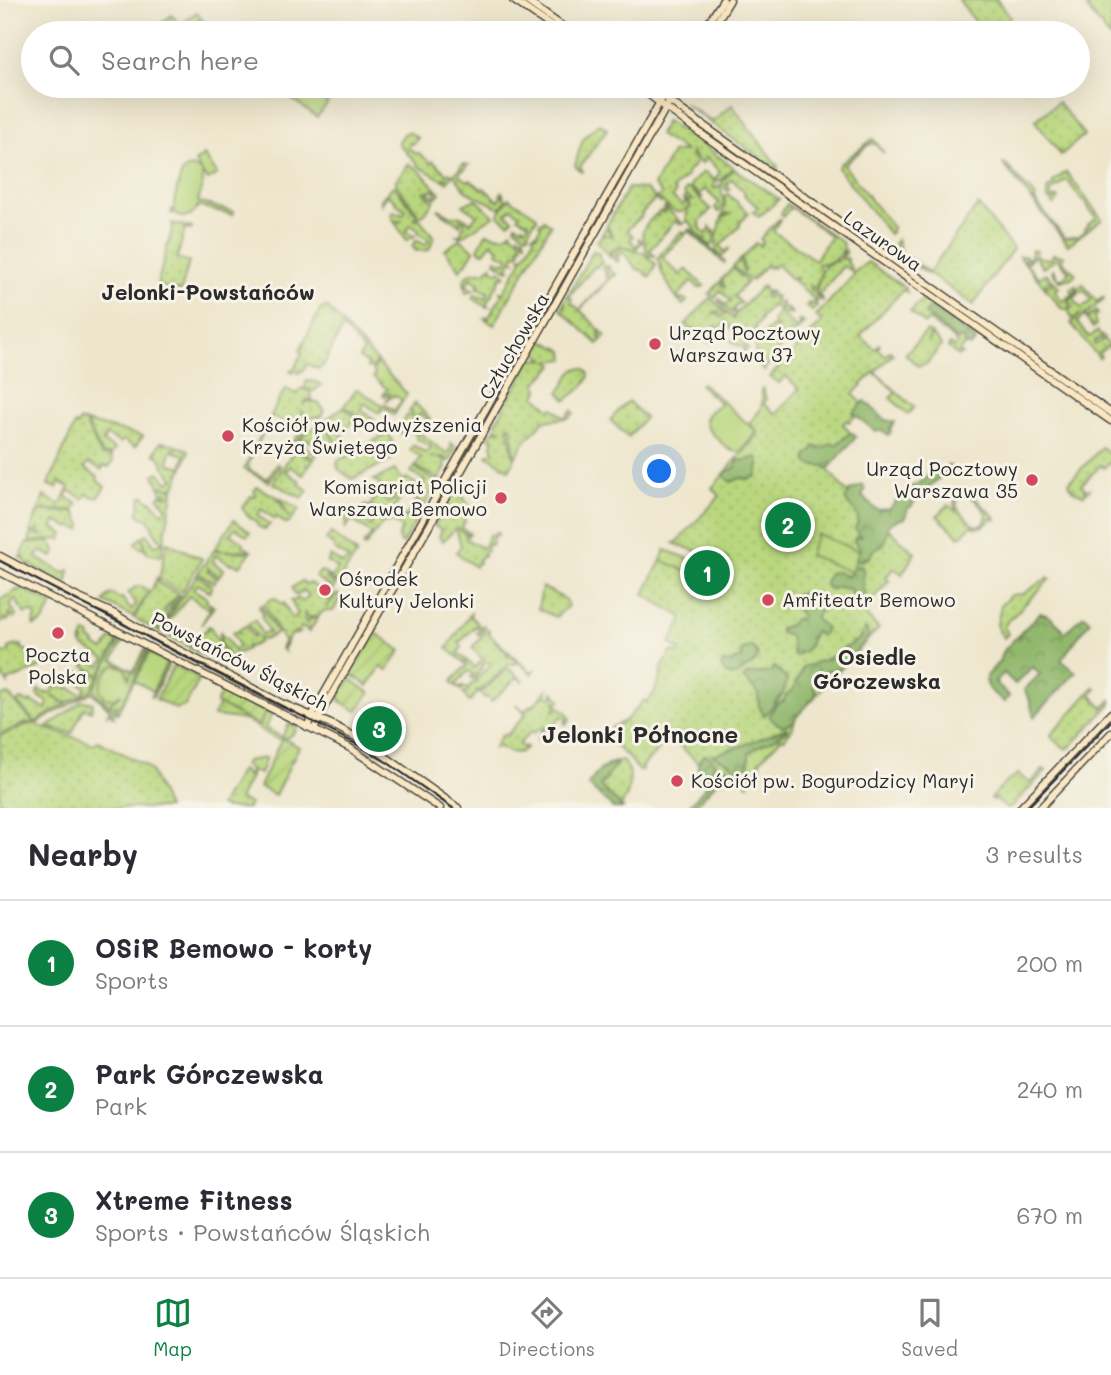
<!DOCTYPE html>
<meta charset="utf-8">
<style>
:root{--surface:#fff;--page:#f7f7f7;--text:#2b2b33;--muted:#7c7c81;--line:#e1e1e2;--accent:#0b8043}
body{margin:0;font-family:Mali,sans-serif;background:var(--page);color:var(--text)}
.you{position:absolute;left:660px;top:472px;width:24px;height:24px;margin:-18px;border:5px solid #fff;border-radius:50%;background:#1a73e8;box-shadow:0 0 0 10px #1a73e833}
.badge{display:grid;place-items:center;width:46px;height:46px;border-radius:50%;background:var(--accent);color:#fff;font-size:23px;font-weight:700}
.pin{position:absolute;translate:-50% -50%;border:4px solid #fff;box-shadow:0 2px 7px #0006}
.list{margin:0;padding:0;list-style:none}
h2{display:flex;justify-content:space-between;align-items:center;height:91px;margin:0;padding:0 28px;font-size:30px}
h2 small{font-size:23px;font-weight:400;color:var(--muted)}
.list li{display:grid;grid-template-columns:46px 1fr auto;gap:21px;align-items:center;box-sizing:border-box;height:126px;padding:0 28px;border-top:2px solid var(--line)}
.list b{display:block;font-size:26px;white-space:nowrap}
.list p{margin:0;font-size:23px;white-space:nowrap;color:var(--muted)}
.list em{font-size:23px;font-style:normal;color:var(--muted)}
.icon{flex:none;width:38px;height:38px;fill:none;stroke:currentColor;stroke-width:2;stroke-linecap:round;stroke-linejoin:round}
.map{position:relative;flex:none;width:1111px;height:808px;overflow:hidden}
.search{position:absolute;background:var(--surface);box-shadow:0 7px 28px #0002;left:21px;right:21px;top:21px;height:77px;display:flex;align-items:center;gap:18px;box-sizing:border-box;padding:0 24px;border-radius:38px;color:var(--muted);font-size:26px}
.sheet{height:469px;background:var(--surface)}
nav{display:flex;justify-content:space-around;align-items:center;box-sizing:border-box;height:98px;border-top:2px solid var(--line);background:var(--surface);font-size:19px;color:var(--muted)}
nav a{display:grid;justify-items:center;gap:4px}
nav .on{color:var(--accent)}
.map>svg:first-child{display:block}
</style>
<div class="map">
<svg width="1111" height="808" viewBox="0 0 1111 808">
<defs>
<pattern id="grass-dots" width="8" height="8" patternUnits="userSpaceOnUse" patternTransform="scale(1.75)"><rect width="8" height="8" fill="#b9d77e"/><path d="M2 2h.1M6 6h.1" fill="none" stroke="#9fb96d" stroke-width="1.8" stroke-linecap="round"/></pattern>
<pattern id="forest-crowns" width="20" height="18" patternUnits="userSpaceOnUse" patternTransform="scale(1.75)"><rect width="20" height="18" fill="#92b86d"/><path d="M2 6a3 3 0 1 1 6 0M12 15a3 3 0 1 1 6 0" fill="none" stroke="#77965a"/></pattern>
<pattern id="garden-furrows" width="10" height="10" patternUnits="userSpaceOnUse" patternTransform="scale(1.75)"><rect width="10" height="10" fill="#b9d77e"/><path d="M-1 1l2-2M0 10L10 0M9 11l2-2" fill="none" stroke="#9fb96d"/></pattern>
</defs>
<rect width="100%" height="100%" fill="#f7f3e8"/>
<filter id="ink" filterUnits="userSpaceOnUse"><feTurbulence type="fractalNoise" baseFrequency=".0143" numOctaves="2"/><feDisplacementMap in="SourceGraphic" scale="14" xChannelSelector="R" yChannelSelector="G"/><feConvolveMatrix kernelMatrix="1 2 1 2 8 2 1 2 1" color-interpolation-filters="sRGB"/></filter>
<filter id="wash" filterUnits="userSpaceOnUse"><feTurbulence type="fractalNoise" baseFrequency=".00686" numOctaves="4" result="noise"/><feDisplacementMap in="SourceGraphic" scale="28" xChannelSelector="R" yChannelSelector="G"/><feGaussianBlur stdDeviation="1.57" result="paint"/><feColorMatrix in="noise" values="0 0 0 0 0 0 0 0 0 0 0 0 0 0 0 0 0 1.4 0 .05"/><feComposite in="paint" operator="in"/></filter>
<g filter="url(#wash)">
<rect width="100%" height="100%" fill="#eee6cc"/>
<path fill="url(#grass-dots)" stroke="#728154" stroke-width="2" fill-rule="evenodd" d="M 959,0 L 997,0 L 1010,17 L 1004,24 L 1006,28 L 999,33 L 984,33 Z
M 1095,0 L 1111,0 L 1111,39 L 1087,8 Z
M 197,12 L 201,18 L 187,28 L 202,19 L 204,22 L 189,33 L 184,32 L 182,33 L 157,33 L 154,29 L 172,15 L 180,25 Z
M 1058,102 L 1084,135 L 1061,155 L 1035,121 Z
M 684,103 L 712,122 L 732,105 L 778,167 L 777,170 L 715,126 Z
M 666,121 L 687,134 L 687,137 L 689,135 L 733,167 L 721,180 L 718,181 L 715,179 L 720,172 L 707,158 L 701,164 L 691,152 L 691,155 L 696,163 L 686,174 L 687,176 L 673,189 L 676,192 L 672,197 L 682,205 L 686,201 L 683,199 L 685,197 C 690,205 688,213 677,212 C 670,211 663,202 657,197 L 662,194 L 654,185 L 672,153 L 685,151 L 659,135 Z
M 600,124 L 607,129 L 582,164 L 580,168 L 583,171 L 581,172 L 575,166 C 581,145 580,136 600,124 Z
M 409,132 L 418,138 L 413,144 L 411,143 L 408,148 L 417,154 L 419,153 L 431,163 L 433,161 L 447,174 L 449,172 L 453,174 L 447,182 L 442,179 L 448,177 L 441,179 L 420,167 L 399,144 L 399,141 L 405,133 Z
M 873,139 L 884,153 L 875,143 L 868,145 L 844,165 L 892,227 L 891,232 L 889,234 L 838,168 L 840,164 Z
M 409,164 L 419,170 L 440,193 L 435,198 L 433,196 L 436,193 L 435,189 L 434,191 L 430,190 L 428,191 L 432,196 L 425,191 L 424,193 L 434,201 L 422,216 L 419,215 L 396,184 L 396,180 Z
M 464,164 L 468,165 L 465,166 L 466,168 L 464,170 L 462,169 L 459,175 L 468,181 L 470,180 L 482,189 L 484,188 L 498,201 L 502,196 L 500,195 L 502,192 L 506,200 L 500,208 L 467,192 L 454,175 L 462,165 Z
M 1003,164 L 1006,164 L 1027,189 L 1029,188 L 1036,197 L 1034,199 L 1065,238 L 1079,236 L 1085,231 L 1085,228 L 1089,225 L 1088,224 L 1096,219 L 1096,217 L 1089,209 L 1089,208 L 1084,201 L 1082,201 L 1068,181 L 1065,180 L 1059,187 L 1058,186 L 1051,192 L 1050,195 L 1053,199 L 1057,197 L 1059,198 L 1054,205 L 1047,197 L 1047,190 L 1054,184 L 1053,182 L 1066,172 L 1102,219 L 1068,245 Z
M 734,169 L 779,199 L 759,217 L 753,212 L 758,207 L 744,195 L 745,193 L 732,179 L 726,184 L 730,189 L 728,191 L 722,186 L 722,182 Z
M 702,173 L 706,173 L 716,182 L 713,186 L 715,189 L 719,185 L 720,187 C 723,195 726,205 719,212 L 715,208 L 719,203 L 705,189 L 700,194 L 703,199 L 691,187 L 691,184 Z
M 393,186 L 395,187 L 412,208 L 411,210 L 413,210 L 417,216 L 412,219 L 419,218 L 434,237 L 429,250 L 416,251 L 412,246 L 417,240 L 421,243 L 422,242 L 425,245 L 429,240 L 418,233 L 419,230 L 411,224 L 406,231 L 415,236 L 407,240 L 395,223 L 402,221 L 394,221 L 391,215 L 394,211 L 398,214 L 400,212 L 402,215 L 406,210 L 395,203 L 396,201 L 388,195 L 381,204 L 381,199 Z
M 628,188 L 646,189 L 661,204 L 653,198 L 654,200 L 641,214 L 642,216 L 627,230 L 633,236 L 630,240 L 636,246 L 641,242 L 638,239 L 639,238 L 642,242 L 636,249 L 621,246 L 611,250 L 609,255 L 597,242 L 602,235 L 608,236 L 602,234 L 607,226 L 610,236 L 613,237 L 607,225 Z
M 687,189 L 690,189 L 711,209 L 699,223 L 701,225 L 699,227 L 706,234 L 710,230 L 710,227 L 714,231 L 712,233 L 715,232 L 714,242 L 711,246 L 704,240 L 707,237 L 704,239 L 693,229 L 694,227 L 688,221 L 686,222 L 687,210 L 691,207 L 689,200 L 693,200 L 685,195 L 684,192 Z
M 728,194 L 749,213 L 739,224 L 740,226 L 720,246 L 725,252 L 730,248 L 722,256 L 716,251 L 717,236 L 722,218 L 730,214 L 727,213 L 722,217 L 725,206 L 725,197 Z
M 509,198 L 537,216 L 536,219 L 538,220 L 535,220 L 528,232 L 530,234 L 526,235 L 515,227 L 516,224 L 521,227 L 523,225 L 525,228 L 529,223 L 518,217 L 519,214 L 511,208 L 506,214 L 513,219 L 509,223 L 498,215 Z
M 476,199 L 494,216 L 460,237 L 457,235 L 460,235 L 465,221 L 461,220 L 460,225 L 438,210 L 439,209 C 443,211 448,215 453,216 C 462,217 465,216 470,223 L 477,215 L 463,205 Z
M 787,204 L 842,242 C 847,255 829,265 818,264 L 821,272 L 815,289 L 808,284 L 819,299 L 815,304 L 817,306 L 812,311 L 806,306 L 809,303 L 811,305 L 815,300 L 794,281 L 797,278 L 794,277 L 792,280 L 776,264 L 773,268 L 771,266 L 769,268 L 766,265 L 751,281 L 733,267 L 741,259 L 742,268 L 744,272 L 742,258 L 756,243 L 760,246 L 763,242 L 760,239 L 779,219 L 780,220 L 773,231 L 815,260 L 831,236 L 791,207 L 783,217 L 781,213 Z
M 978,205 L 1013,249 L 973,305 L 929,273 L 928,274 L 902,256 L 898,255 L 893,247 L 897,239 L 901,253 L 929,272 Z
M 665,207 L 667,209 L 665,212 L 668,210 L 684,225 L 675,221 L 650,250 L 655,256 L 650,255 L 647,252 L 642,234 L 645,226 L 655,215 L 658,216 L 657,214 L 660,211 L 665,213 L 663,209 Z
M 544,220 L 551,225 L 494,325 L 485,319 L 488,319 L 486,317 L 489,317 L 502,295 L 500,292 L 503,293 L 522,260 L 520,258 L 521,256 L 524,257 L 534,238 L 533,235 L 536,235 L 534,233 L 537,234 L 541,226 L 539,224 L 541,222 L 543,223 Z
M 172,223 L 192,228 L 191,230 L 185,229 L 177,258 L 189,262 L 181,291 L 157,285 L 173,226 Z
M 690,229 L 725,262 L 724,263 L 689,231 L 662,257 L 680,275 L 686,269 L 704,286 L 699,288 L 692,281 L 677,297 L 681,300 L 683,298 L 687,301 L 683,305 L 676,298 L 662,273 L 658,259 L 661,253 L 682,231 L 685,234 Z
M 512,230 L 511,233 L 517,237 L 520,234 L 518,238 L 520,239 L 523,236 L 526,241 L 526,242 L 523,241 L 521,244 L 523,246 L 520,246 L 519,249 L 521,250 L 519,254 L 516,253 L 513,259 L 515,261 L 511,261 L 508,267 L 510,269 L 508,270 L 495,262 L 496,259 L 501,262 L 502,261 L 505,263 L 509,258 L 497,252 L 499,249 L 491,243 L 484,252 L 481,252 L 478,249 L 486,233 C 497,235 504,240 512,230 Z
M 460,239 L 474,250 L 467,262 L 460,270 L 445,250 Z
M 624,247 L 644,253 L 656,264 L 650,277 L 640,269 L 638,270 L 622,251 L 619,255 L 617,253 L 615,255 L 619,259 L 617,262 L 610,256 L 614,250 Z
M 845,250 L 846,254 L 842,256 L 843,259 L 847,258 L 848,260 L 847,262 L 849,264 L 852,271 L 843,266 L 819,295 L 823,300 L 822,301 C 811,290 821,282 822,269 L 825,267 L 824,266 L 840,259 Z
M 1032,250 L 1037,251 L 1037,257 L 1051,259 L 1053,254 L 1064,256 L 1061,260 L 1076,274 L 1071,278 L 1060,281 L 1052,271 L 1053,269 L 1060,280 L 1069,272 L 1057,258 L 1043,268 L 1035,256 L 1026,263 L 1039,278 L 1046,273 L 1051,279 L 1044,285 L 1046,287 L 1051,284 L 1052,280 L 1059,287 L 1055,291 L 1061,300 L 1063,301 L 1073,293 L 1070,289 L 1076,285 L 1076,292 L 1068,299 L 1069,308 L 1072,308 L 1070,299 L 1077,293 L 1078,295 L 1074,298 L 1080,307 L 1082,308 L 1091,300 L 1084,290 L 1078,293 L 1078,288 L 1083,284 L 1097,302 L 1103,297 L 1104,299 L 1085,315 L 1087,318 L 1096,311 L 1098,314 L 1094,317 L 1096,325 L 1093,328 L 1084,316 L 1077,322 L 1089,337 L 1098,331 L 1098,333 L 1103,337 L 1098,339 L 1094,343 L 1095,345 L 1104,339 L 1111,348 L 1110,349 L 1108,346 L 1099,353 L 1101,357 L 1099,358 L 1071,323 L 1081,314 L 1072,319 L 1068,309 L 1062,309 L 1019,256 L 1022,256 L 1021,258 L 1024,261 L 1026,259 L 1024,256 L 1027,257 L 1028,260 L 1031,257 Z
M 593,251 L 598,252 L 602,263 L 597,267 L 595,266 L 569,296 L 572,299 L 571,302 L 580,310 L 609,279 L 605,275 L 607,273 L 602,268 L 604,266 L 609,266 L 608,268 L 613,273 L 616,273 L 615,276 L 613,275 L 580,310 L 606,336 L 601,341 L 601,335 L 599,330 L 600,342 L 598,344 L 560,309 L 564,302 L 565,309 L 565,300 Z
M 868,262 L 905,288 L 907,292 L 903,290 L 860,336 L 875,349 L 880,344 L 878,349 L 885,356 L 890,351 L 893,354 L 875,372 L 914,407 L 908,414 L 890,398 L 896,392 L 874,372 L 853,394 L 865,406 L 849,422 L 847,420 L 843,424 L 853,436 L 825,466 L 842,487 L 915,553 L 902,574 L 894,568 L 886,577 L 889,581 L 862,611 L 879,629 L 872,635 L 796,717 L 792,729 L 784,739 L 781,738 L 759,762 L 761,765 L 752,774 L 748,785 L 730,769 L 718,781 L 679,745 L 671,741 L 667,741 L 641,768 L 642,770 L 638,771 C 629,752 615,751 606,735 L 612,727 L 625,721 L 644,700 L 647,702 L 654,693 L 662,674 L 660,672 L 670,653 L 673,651 L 678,654 L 680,650 L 670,643 L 683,618 L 644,594 L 661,560 L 710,581 L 717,595 L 729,568 L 728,559 L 714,555 L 713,557 L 673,543 L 676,543 L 720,496 L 712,488 L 758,434 L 758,431 L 749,423 C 760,412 765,405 761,390 L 763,388 L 766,399 L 764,404 L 776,414 L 799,389 L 786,376 L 779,383 L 770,377 L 822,322 L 816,316 L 854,275 L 853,273 Z
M 492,264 L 491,268 L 497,272 L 500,270 L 506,275 L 505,277 L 502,276 L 486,305 L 489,307 L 486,307 L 473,298 L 476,294 L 481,297 L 482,296 L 485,299 L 488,293 L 477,287 L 479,284 L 471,278 L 466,285 L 474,290 L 466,293 L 464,281 C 467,270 477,273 486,271 Z
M 733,268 L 747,282 L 734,296 L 742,304 L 739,303 L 733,310 L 735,312 L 732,313 L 718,301 L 720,299 L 727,305 L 731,301 L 720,290 L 715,298 L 709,294 L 721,281 L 722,286 L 725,287 L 722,279 Z
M 762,286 L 764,287 L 763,289 L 767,292 L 769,291 L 771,292 L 764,295 L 767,298 L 770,295 L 773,295 L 776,297 L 774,300 L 779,304 L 781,302 L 782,305 L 779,310 L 772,305 L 760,318 L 761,320 L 755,327 L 756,329 L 744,342 L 746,345 L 745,346 L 748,349 L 746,351 L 743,352 L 744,349 L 739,344 L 737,346 L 731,341 L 733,339 L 735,342 L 739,337 L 726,323 L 719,329 L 716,326 L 710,332 L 714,337 L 716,334 L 718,336 L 710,343 L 696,332 L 698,330 L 695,328 L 691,331 L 685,325 L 710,298 L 725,311 L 714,312 L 713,314 L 718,313 L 721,317 L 726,312 L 734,319 L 734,316 Z
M 922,300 L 977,340 L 970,347 L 966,344 L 959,352 L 962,354 L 958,356 L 948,347 L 950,344 L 954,348 L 957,343 L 944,331 L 943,332 L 929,320 L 925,324 L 910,312 Z
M 327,307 L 377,361 L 372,368 L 367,367 L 368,364 L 359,358 L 364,351 L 343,327 L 323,366 L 321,366 L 319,369 L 307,364 L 303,371 L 301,370 L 299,373 L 294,371 L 293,373 L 290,372 L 291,369 L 294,369 L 302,353 L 300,350 L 318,314 L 321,309 Z
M 784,307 L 786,307 L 792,313 L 790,315 L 787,311 L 783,316 L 797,329 L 801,324 L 798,322 L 800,320 L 804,323 L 796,332 L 792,331 L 780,345 L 781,347 L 775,354 L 776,356 L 764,369 L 765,372 L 756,361 L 755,344 L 771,327 L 781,327 L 773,326 L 774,323 L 772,321 Z
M 927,331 L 930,333 L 929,343 L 931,334 L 939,342 L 941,346 L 926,364 L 918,366 L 906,355 L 906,353 Z
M 542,340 L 564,351 L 565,359 L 549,361 L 554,365 L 536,384 L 539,389 L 537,391 L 538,393 L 535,396 L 551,410 L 553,408 L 565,418 L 572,410 L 574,413 L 569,418 L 542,421 L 542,423 L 525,441 L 515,458 L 511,427 L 509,426 L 508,428 L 514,461 L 509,470 L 487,455 L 494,452 L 492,444 L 494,440 L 489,437 L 492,432 L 502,429 L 495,429 L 497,424 L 496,422 L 531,360 L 545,359 L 535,352 Z
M 378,363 L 407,394 L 394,415 L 386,409 L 385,404 L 394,411 L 402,400 L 394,395 L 386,401 L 390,394 L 388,393 L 385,396 L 383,395 L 387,389 L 373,377 L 375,374 L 373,370 Z
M 579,368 L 585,369 L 589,374 C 588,386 575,393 566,400 L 559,392 C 569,384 566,372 579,368 Z
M 306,381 L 317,382 L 321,385 L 314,391 L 307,389 L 310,392 L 312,400 L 306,400 L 303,406 L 307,401 L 318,403 L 324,409 L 321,417 L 310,418 L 303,413 L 302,410 L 303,434 L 289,452 L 285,449 L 287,450 L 301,431 L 271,416 L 248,464 L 250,471 L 267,479 L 277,464 L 280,466 L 269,482 L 244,469 L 282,394 L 286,389 L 296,394 L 302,388 L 305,390 Z
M 357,389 L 382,405 L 383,408 L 379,413 L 364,403 L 362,405 L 363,407 L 361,410 L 374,419 L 371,423 L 344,406 Z
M 628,401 L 645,418 L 628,437 L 610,420 Z
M 415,403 L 430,419 L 428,421 L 420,414 L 411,425 L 412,427 L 447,454 L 452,445 L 450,442 L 456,447 L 450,461 L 442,457 L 431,457 L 442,458 L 446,461 L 444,465 L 446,467 L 439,480 L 416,466 L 421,457 L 410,450 L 413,445 L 426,453 L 432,448 L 416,438 L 417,435 L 409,430 L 400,433 L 400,428 L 407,415 L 411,417 L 413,415 L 411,413 L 413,412 L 409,412 Z
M 343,407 L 355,416 L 347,429 L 334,420 L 332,424 L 330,423 L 329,425 L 344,436 L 343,438 L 346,441 L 346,445 L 339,448 L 324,421 Z
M 79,421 L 85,422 L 101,455 L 111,456 L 113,461 L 109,467 L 104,466 L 101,470 L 89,463 L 84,468 L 98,477 L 97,480 L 105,487 L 98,497 L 93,497 L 87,494 L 83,499 L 69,490 L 67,497 L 78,504 L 74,510 L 40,510 L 40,511 L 75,512 L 82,525 L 81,530 L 71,526 L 70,528 L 55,521 L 53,528 L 64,534 L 62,539 L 29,542 L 31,534 L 43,535 L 38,532 L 39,528 L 36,532 L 30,532 L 44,496 L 59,505 L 63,500 L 69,487 L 59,482 L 57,488 L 48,485 L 75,424 L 77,426 Z
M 323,421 L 338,449 L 336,450 L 326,442 L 322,448 L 307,439 L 304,446 L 317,454 L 314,459 L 296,447 L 304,435 Z
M 86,422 L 143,436 L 135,447 L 123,440 L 120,443 L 106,435 L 103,442 L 115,449 L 112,454 L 103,455 Z
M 389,433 L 395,451 L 391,460 L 352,479 L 338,469 L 337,463 L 339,460 Z
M 161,442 L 174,444 L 173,451 L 171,451 L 168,463 L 182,467 L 185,455 L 175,452 L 177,446 L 187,449 L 189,452 L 175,487 L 170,488 L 171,490 L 174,488 L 161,556 L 147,553 L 143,538 L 145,550 L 136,545 L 136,542 L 147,534 L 155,545 L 162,543 L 152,528 L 153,526 L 148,519 L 141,517 L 138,514 L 141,497 L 144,496 L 150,502 L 152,501 L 162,513 L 167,508 L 158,497 L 161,495 L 170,496 L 165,494 L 167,491 L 162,494 L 159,487 L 170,488 L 159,486 L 154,475 L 159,472 L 167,482 L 174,479 L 163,465 L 164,464 L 157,455 L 154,455 L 156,454 L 154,453 Z
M 1102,447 L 1111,455 L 1111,464 L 1109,463 L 1104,468 L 1101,465 L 1081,485 L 1085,488 L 1084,489 L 1086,491 L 1091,488 L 1084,495 C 1077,493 1070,489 1069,482 Z
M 295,449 L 313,460 L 309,466 L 307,465 L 308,467 L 303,475 L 290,466 L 288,470 L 286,469 L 285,471 L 300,481 L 299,484 L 308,490 L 302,498 L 273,483 Z
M 415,467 L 437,483 L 424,506 L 406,491 L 391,513 L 394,516 L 406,516 L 416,502 L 424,507 L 419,516 L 392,517 L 418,518 L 402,544 L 400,542 L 398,537 L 402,528 L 392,521 L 390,523 L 385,522 L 388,517 L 370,505 L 377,494 L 389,503 L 392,499 L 394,500 L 395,497 L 379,487 L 380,484 L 374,480 L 395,470 L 399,476 L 405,480 L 407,478 L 422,488 L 424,485 L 422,484 L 425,481 L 411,472 Z
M 257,487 L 277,497 L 289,518 L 280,498 L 299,509 L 289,523 L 285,523 L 276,517 L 275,519 L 261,509 L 258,516 L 270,524 L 264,530 L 257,525 L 257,522 L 248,516 L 242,508 L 251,496 L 254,497 L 256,494 L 254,491 Z
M 457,487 C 464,492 463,502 470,506 L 464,520 L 465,521 L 462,528 L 470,533 L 469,535 L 459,529 L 467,536 L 466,539 L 482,548 L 484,546 L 490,534 L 492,536 L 496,532 L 499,535 L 496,534 L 491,542 L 493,544 L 491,545 L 489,544 L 486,549 L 487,551 L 483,553 L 484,556 L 482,555 L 478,561 L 479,563 L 477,563 L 475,567 L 456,552 L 461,546 L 456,528 L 443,541 L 439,537 L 442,530 L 434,526 Z
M 366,505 L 386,518 L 383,522 L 382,519 L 382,524 L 365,547 L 363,545 L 372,534 L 352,520 L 346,528 L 345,527 L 347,523 L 343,515 L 345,512 L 353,518 L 355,516 L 371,526 L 373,519 L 360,510 Z
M 234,520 L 250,532 L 247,536 L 235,528 L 230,534 L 244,543 L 243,545 L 250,550 L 223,551 L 251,552 L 240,566 L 231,563 L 230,564 L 215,555 L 213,562 L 224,570 L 219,576 L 208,568 L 209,572 L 218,578 L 214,583 L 198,573 L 204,564 L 206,564 L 206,561 L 214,550 L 222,551 L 215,548 Z
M 331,533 L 353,550 L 354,553 L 355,551 L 357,554 L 337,583 L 327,576 L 327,575 L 332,577 L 338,569 L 330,563 L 327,563 L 330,556 L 343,564 L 349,559 L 334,549 L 334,546 L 326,540 Z
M 50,542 L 56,551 L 53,557 L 41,551 L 36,557 L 64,573 L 69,570 L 70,573 L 67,576 L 68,577 L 66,583 L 27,564 L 23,557 L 20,558 L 27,543 Z
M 167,542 L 202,559 L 182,592 L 159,579 Z
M 321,571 L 326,574 L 327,579 L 336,584 L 326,601 L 332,593 L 333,597 L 326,608 L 337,594 L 341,597 L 333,611 L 324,611 L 317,617 L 307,617 L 304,613 L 305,617 L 304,620 L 307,623 L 308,619 L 318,618 L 310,631 L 308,627 L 309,632 L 301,627 L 299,632 L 293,632 L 299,633 L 295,635 L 291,634 L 283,649 L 284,651 L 281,649 L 285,640 L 284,641 L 279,633 L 280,632 L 278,631 L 264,604 L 272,598 L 277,599 L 281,604 L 284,603 L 292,619 L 295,618 L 295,616 L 298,614 L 291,601 L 296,600 L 297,598 L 302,602 L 309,596 L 303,590 L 298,595 L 295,595 L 292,588 L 302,581 L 308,585 L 310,583 L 326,593 L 328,591 L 326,589 L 329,586 L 315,577 Z
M 197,575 L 211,585 L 212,588 L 210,592 L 198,584 L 193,589 L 207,598 L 206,601 L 213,606 L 209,606 L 213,608 L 201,625 L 210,610 L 189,596 L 169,621 L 164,625 L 173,630 L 172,632 L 174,631 L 188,638 L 189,637 L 191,641 L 187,646 L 159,632 Z
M 1048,577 L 1050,579 L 1007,622 L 1004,627 L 1008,634 L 1004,638 L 999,631 L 997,625 L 1001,605 L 1011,595 L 1023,594 Z
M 157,578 L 159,583 L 181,595 L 171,611 L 169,609 L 179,594 L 164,610 L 169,613 L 157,631 L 134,618 L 150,591 L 154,587 L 153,586 Z
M 137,586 L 141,586 L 149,591 L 133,617 L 104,602 L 109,595 L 113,594 L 119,599 L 122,598 L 131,610 L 136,604 L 128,593 Z
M 542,587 L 565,599 L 568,606 L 556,617 L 538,609 Z
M 21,588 L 53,604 L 43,622 L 34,626 L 33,624 L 36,617 L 34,613 L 30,612 L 25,614 L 15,599 L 10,605 L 17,616 L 14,618 L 9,614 L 10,618 L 7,621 L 4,618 L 4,621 L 0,623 L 0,600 Z
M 261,605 L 277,633 L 264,640 L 258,637 L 260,642 L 250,647 L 247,646 L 247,649 L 229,658 L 220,641 L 220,631 L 223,637 L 226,637 L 234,651 L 239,646 L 232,632 L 235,631 L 239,632 L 239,629 L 246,626 L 253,637 L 255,635 L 248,624 L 255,620 L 262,634 L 266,632 L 267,633 L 269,632 L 261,616 L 263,614 L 259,607 Z
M 471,613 L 471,617 L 481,627 L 484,625 L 485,628 L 479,635 L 477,633 L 480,630 L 476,626 L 459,643 L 462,647 L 458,653 L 473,666 L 476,667 L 481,661 L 484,665 L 473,679 L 471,677 L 473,674 L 468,671 L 456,684 L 460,688 L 462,686 L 465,688 L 461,690 L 453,684 L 452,681 L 467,665 L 447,648 Z
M 210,626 L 228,658 L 220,663 L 189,648 L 194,641 L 196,642 L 203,632 L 208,629 L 207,627 Z
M 488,629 L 490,631 L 489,634 L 531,672 L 534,670 L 532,674 L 493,639 L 507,653 L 507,658 L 508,654 L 518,663 L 508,665 L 505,667 L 505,668 L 485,687 L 483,686 L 483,688 L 479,692 L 477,690 L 476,692 L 478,693 L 469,702 L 463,693 L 468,691 L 467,689 L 474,682 L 476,683 L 476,679 L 490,666 L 490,663 L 486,662 L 472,648 Z
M 85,633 L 91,636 L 89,639 L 95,642 L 94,645 L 104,650 L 111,639 L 116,641 L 117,638 L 114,636 L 115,635 L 120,637 L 100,675 L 84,666 L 88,659 L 100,666 L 105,659 L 81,645 L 81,642 L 83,643 L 84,641 L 82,640 Z
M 121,638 L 124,639 L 113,660 L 133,671 L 145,649 L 146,649 L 170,662 L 153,697 L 151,697 L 167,662 L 148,653 L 122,704 L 147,652 L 145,651 L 116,709 L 118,712 L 117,713 L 95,692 L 94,688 ZM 115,665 L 120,665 L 126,670 C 129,680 122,695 111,699 L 101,692 C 100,683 107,668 115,665 Z
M 16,645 L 22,645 L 21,648 L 45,660 L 46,659 L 51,661 L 53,664 L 49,666 L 48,664 L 8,681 L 8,684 L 0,673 L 0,656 L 9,651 L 9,648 Z
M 508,668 L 524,682 L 517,677 L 491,702 L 487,697 L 485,698 L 480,693 L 484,690 L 485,690 L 486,688 Z
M 88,670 L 99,676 L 91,691 L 67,703 L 52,696 L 66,704 L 35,722 L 17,702 L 20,699 L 29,703 L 30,701 L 46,709 L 48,702 L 37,695 L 38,690 L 47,694 L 48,692 L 53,692 L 54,689 L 52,682 L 66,689 L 68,687 L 83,695 L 85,687 L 73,680 L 78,671 L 85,675 Z
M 1094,687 L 1096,689 L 1091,695 L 1103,708 L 1111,700 L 1111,704 L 1069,748 L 1066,749 L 1051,737 L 1051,735 Z
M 547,690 L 546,695 L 552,697 L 554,695 L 552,693 L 553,692 L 561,700 L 558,703 L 553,700 L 557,705 L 552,712 L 558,706 L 567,713 L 570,719 L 566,724 L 564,723 L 567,720 L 562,716 L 549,730 L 553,734 L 556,731 L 557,733 L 554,736 L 546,727 L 545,729 L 541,727 L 546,734 L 540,741 L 537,739 L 539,737 L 541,739 L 545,735 L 538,729 L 534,733 L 531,731 L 519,744 L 523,748 L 525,746 L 527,747 C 517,757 511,752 500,748 L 499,746 L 494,748 L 502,734 L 506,736 L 526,714 L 516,704 L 523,710 L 526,710 L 530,705 L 532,707 Z
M 92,692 L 39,722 L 39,726 L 94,744 L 98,741 L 145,765 L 151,771 L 167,808 L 0,808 L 0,736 L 26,725 L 35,724 L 92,692 L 109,708 L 110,712 L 113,712 L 114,717 L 109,713 L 106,716 L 110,710 Z
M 8,694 L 34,723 L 25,723 L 0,735 L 0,697 Z
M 82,701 L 91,702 L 93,704 L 91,711 L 84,708 L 72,733 L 48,727 Z
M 219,704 L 259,725 L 266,712 L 260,708 L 272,714 L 265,728 L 282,737 L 289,724 L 296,728 L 296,730 C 277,752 264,727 247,721 C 236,718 224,717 213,716 Z
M 266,758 L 260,774 L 253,771 L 239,799 L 250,804 L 248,808 L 226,808 L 220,806 L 241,770 L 246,773 L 245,775 L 248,776 L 251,770 L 244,766 L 246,761 Z
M 621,760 C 635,774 629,780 627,796 L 621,806 L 618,805 L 600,786 L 608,778 L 608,775 L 616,764 L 606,765 Z
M 1044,769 L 1046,771 L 1010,808 L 1006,808 L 995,798 L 993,800 L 991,798 C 998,789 1008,780 1018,774 L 1030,783 Z"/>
<path fill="url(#forest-crowns)" stroke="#5e724c" stroke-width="2" d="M 930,307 L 938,312 L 971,337 L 974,340 L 973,343 L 971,346 L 965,344 L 963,338 L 957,340 L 925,314 Z
M 865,401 L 885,420 L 895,422 L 890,428 L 891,432 L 888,435 L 879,430 L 875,431 L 853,413 Z
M 850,433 L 853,433 L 856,437 L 830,467 L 827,469 L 824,466 L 811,465 L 807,462 C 805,453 809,455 813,450 L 814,446 L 822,449 L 831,443 L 836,445 Z
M 755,457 L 758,458 L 759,465 L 757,476 L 749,479 L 741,478 L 731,482 L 725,477 L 725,473 L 735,468 L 738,461 L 751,459 Z
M 948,466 L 950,466 L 948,470 L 916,499 L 911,507 L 908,508 L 905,518 L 892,522 L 889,525 L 884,544 L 873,550 L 870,557 L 861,561 L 857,560 L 857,555 L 860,549 L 854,541 L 855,538 L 861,537 L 855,528 C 864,516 851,509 845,500 L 850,490 L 863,485 L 865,490 L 862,496 L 874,508 L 878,510 L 889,509 L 909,488 L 920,483 L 927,476 Z
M 861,566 L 864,571 L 862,589 L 866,592 L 860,601 L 853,601 L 850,589 L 838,587 L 833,589 L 827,588 L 825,582 L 830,572 L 840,573 L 848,577 L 854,567 Z
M 800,594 L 817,603 L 820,610 L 815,618 L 826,628 L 824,633 L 820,636 L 816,632 L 813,633 L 809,646 L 804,652 L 801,652 L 797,656 L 793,655 L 790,636 L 780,633 L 780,629 L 791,624 L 794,619 L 800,619 L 801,615 L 798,610 L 793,605 L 792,601 L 794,595 Z
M 1040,613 L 1049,616 L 1063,629 L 1062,631 L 1064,633 L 1084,615 L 1090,621 L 1061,660 L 1076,672 L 1034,717 L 1029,698 L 1024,690 L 1040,674 L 1033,667 L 1015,684 L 1004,673 L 995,682 L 1009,696 L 1005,702 C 996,696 985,689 986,676 L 999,662 L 1002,652 Z
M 864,629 L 867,630 L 868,635 L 866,641 L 841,668 L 826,671 L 815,681 L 813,687 L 816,692 L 815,697 L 796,717 L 794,722 L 783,726 C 777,724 772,721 769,716 C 772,710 777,701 784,701 L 786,695 L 793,690 L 803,667 L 829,658 L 860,638 Z
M 751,646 C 769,660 746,667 735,676 L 726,674 L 721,667 L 723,662 L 732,663 L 735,660 L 742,658 L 741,651 Z
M 773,667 L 775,667 L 787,679 L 783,694 L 764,716 L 759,706 L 758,693 L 743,678 L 748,674 L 771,672 Z
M 786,728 L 788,729 C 775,742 761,742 749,753 L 749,765 L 743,768 L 744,772 L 742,774 L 731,764 L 712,755 L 744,745 Z
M 704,755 L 707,755 L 716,762 L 712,770 L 717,774 L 721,774 L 727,767 L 733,772 L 733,774 L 721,782 L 718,781 L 693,808 L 687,808 L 714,777 L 711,775 L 701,782 L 698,781 C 696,777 699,768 698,762 Z
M 617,764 L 600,786 L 623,808 L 613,808 L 588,785 C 598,772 600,766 617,764 Z"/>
<path fill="url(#garden-furrows)" stroke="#728154" stroke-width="2" d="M 375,632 L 401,651 L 387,671 L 381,667 L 368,686 L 351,674 Z
M 174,665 L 200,678 L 186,705 L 176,709 L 156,699 Z
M 349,678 L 370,693 L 357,711 L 340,701 L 341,699 L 338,697 Z
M 223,690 L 266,712 L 259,726 L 216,703 Z
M 284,739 L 299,747 L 275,795 L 259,787 L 281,740 Z"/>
<path fill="#b9d77e" stroke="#728154" stroke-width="2" fill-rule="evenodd" d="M 303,86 L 328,103 L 317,117 L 293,100 Z
M 204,155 L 217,174 L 208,180 L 202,173 L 203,182 L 198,202 L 234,212 L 233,215 L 198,206 C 194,214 189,220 179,216 L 174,211 L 173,214 L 171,214 L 172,209 L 174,209 C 173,201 176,194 178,186 C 181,172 185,162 201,171 L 195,162 Z
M 702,383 L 757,432 L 740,452 C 730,453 724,445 717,438 C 700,424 701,415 721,404 L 700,385 Z
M 965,488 L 996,518 L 995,520 L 992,518 C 985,526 981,530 971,526 L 960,537 L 937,516 L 948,505 L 956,511 C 952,502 955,495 965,493 L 962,490 ZM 963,495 C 973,496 985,508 987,517 L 984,524 L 978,526 L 972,524 L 957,508 L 957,501 Z
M 817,534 L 859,551 L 851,572 L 809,555 Z
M 665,550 L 723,571 L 723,573 L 726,574 L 717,595 L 706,590 L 709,581 L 661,560 Z
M 145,650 L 147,652 L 118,712 L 116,709 L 118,704 L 116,707 L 110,703 L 121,695 L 120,694 L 113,699 L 106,698 L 100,691 C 100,681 107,668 115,665 L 125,668 L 129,679 L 132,671 L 134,672 Z
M 149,653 L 167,662 L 153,691 L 135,681 Z"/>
</g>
<g filter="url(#ink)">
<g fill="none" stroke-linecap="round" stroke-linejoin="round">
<g stroke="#484743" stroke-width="9">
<path id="secondary" d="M 513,0 L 561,33
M 525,0 L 572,33
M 702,33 L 723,0
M 710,33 L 730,0
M 637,86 L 703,135 L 1111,421
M 650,86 L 683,111 L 1111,413
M 0,556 L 75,596 L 115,614 L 152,636 L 281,703 L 331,724 L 352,735 L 372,747 L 458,808
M 0,572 L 350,748 L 440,808
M 307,727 L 316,708 L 669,86
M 314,730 L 322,711 L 456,480 L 678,86
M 1020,808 L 1111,713
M 1040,808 L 1111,733"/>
</g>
<use href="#secondary" stroke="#fae7c3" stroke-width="6"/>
<path stroke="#2b2b2b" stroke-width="2" d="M 0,561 L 354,743 L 388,763 L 453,808
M 1027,808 L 1111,721"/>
</g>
</g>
<g fill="#d1495b" stroke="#f7f3e8" stroke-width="2.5">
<circle cx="655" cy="344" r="7"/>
<circle cx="228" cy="436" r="7"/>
<circle cx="1032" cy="480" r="7"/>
<circle cx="501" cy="498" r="7"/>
<circle cx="325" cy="590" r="7"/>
<circle cx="768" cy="600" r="7"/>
<circle cx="58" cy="633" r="7"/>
<circle cx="677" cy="781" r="7"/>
</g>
<g text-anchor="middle" stroke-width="6" stroke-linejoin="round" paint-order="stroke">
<g font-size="19" fill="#2b2b2b" stroke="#f7f3e8">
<text transform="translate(883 241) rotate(35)" y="7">Lazurowa</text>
<text transform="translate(514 346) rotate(-60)" y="7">Człuchowska</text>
<text transform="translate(240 661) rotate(27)" y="7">Powstańców Śląskich</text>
</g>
<g font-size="19" fill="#2b2b2b" stroke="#f7f3e8" text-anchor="start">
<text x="669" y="340">Urząd Pocztowy<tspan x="669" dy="22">Warszawa 37</tspan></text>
<text x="242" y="432">Kościół pw. Podwyższenia<tspan x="242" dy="22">Krzyża Świętego</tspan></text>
<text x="1018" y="476" text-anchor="end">Urząd Pocztowy<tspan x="1018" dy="22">Warszawa 35</tspan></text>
<text x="487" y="494" text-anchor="end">Komisariat Policji<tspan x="487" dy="22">Warszawa Bemowo</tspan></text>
<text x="339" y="586">Ośrodek<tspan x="339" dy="22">Kultury Jelonki</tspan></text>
<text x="782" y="607">Amfiteatr Bemowo</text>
<text x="58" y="662" text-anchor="middle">Poczta<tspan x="58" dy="22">Polska</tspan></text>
<text x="691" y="788">Kościół pw. Bogurodzicy Maryi</text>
</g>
<g font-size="21" font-weight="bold" fill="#2b2b2b" stroke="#f7f3e8">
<text x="208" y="300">Jelonki-Powstańców</text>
<text x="877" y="665">Osiedle<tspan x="877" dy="24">Górczewska</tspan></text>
</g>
<g font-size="23" font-weight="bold" fill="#2b2b2b" stroke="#f7f3e8">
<text x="640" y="743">Jelonki Północne</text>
</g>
</g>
</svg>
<div class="you"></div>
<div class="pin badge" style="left:707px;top:573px">1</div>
<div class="pin badge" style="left:788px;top:525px">2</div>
<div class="pin badge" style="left:379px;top:729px">3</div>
<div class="search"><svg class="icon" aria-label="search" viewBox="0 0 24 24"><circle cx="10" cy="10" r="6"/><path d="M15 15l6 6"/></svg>Search here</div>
</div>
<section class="sheet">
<h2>Nearby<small>3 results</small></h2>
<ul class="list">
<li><span class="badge">1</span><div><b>OSiR Bemowo - korty</b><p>Sports</p></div><em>200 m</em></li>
<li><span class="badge">2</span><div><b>Park Górczewska</b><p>Park</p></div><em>240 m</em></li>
<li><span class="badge">3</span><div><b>Xtreme Fitness</b><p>Sports · Powstańców Śląskich</p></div><em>670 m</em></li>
</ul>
</section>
<nav>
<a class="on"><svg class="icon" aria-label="map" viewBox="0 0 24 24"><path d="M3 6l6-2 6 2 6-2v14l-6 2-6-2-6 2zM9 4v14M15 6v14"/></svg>Map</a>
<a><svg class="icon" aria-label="directions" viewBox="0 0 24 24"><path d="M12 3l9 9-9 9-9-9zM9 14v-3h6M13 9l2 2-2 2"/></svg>Directions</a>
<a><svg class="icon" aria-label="saved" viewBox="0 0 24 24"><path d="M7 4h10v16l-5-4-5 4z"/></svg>Saved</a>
</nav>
